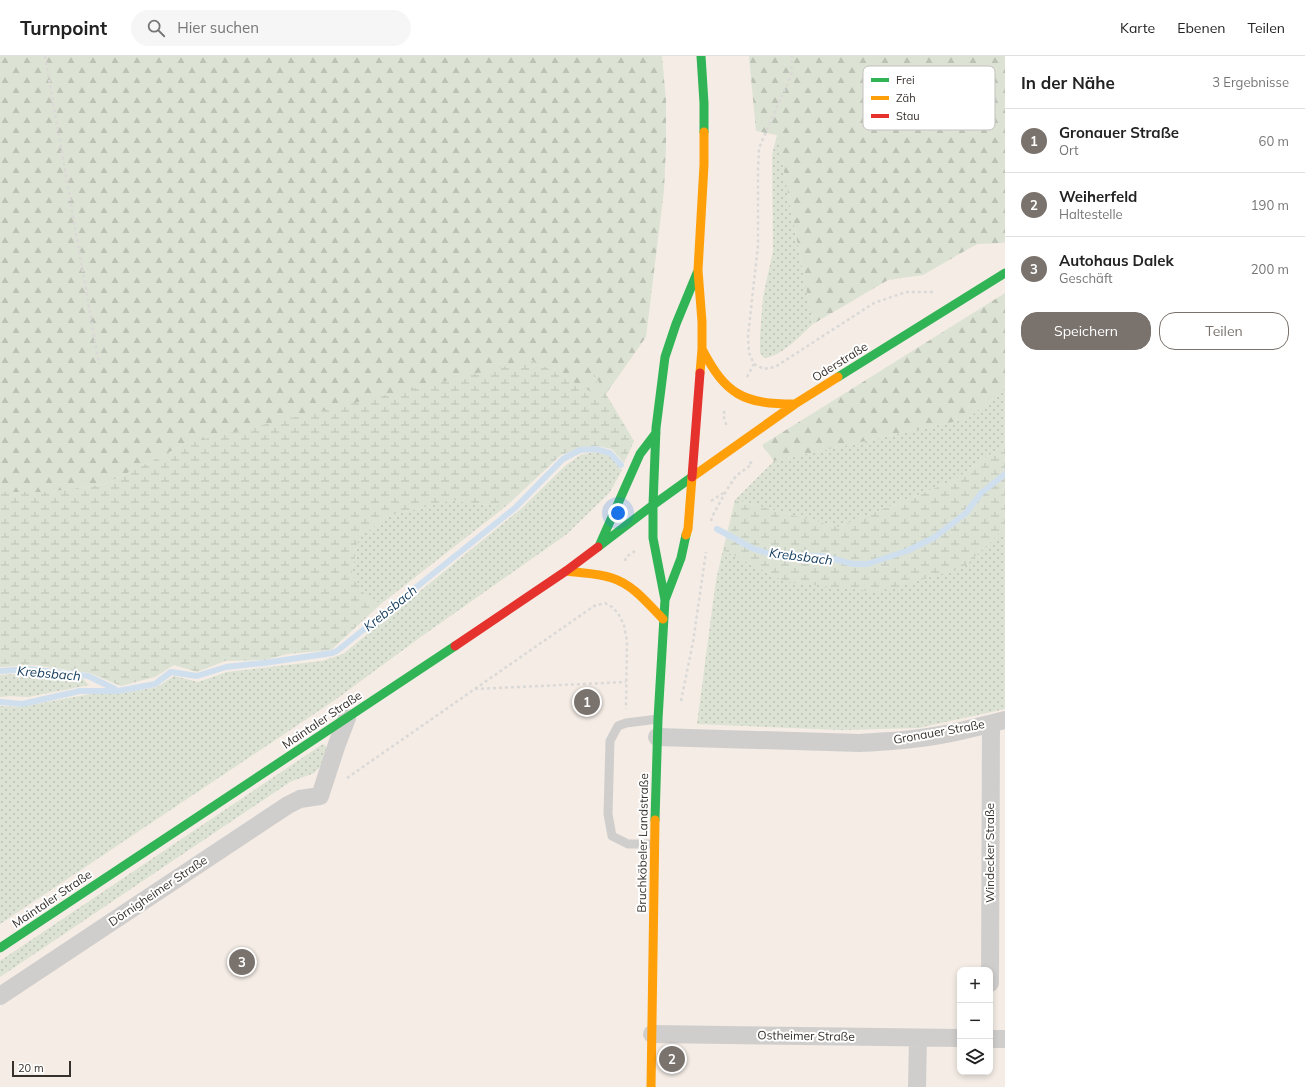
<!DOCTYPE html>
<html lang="de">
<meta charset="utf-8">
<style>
:root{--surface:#fff;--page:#f6f6f6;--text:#222;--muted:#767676;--line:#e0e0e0;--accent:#79726d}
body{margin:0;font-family:Mulish,sans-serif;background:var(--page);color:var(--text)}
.controls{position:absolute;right:12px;bottom:12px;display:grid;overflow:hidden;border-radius:8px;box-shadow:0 2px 6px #0003}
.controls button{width:36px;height:36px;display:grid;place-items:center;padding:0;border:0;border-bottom:1px solid var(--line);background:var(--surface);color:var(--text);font:20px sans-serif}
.scale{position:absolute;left:12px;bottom:10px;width:59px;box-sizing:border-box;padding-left:4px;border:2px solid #37312d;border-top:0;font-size:11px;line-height:14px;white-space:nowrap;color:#37312d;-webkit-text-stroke:3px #fff;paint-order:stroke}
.you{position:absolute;left:618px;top:457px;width:14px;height:14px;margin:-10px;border:3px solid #fff;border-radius:50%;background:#1a73e8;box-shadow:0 0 0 6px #1a73e833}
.badge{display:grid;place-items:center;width:26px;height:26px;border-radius:50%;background:var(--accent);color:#fff;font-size:13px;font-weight:700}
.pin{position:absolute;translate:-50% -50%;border:2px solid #fff;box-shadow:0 1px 4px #0006}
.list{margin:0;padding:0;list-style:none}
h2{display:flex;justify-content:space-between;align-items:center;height:52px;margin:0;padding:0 16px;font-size:17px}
h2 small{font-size:13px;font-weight:400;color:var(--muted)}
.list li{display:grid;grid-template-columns:26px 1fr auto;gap:12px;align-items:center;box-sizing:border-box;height:64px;padding:0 16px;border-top:1px solid var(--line)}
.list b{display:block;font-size:15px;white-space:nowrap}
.list p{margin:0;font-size:13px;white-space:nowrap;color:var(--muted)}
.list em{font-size:13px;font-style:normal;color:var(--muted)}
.actions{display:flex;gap:8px;padding:12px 16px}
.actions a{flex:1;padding:9px 0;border:1px solid var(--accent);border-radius:16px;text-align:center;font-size:14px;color:var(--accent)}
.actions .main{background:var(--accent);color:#fff}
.icon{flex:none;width:22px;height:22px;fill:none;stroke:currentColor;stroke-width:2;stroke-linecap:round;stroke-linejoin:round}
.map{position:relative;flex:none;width:1005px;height:1031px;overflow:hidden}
header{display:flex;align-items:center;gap:24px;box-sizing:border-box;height:56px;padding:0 20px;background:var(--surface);border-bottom:1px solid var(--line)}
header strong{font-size:19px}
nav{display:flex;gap:22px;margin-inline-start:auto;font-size:14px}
.search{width:280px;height:36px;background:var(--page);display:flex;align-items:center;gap:10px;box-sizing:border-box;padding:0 14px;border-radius:22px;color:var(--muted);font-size:15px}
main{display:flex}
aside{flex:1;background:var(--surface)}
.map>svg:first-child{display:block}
</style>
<header>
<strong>Turnpoint</strong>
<div class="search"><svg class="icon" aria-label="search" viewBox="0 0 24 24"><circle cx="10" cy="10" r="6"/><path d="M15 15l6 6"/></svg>Hier suchen</div>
<nav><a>Karte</a><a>Ebenen</a><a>Teilen</a></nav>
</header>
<main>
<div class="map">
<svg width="1005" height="1031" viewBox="0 0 1005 1031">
<defs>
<pattern id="grass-dots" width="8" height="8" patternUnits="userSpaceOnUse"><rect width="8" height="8" fill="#dce2d4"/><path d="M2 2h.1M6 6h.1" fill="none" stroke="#bdc2b6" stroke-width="1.8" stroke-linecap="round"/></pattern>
<pattern id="forest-firs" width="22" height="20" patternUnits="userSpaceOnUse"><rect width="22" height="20" fill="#dce2d4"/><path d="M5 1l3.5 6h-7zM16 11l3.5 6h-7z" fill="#bdc2b6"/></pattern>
<pattern id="wetland-marsh" width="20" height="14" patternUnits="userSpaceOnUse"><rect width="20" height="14" fill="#dce2d4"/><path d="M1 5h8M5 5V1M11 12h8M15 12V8" fill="none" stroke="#bdc2b6"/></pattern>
</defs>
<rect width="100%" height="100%" fill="#f4ece5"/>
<path fill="url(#grass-dots)" d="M 777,79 L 813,268 C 800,280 782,300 764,302 L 760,297 L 760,281 L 763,241 L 773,195 L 772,99 Z
M 1005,334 L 1005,388 L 955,424 L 838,471 L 735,444 L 774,405 L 966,363 Z
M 594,396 L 608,399 L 622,414 L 610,436 L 567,478 L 422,580 L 335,644 L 0,868 L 0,650 L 20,651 L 96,637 L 118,638 L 157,631 L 174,620 L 198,626 L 227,616 L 322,605 L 343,598 L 522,452 L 565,410 L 580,399 Z
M 451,444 L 505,451 L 382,547 L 369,545 L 352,518 L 358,484 L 385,461 Z
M 1005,472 L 1005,653 L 918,672 L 841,674 L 697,668 L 716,524 L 723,494 L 786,526 L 963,512 Z
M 28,617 L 83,623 L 89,629 L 28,641 L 10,640 L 0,641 L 0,619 Z
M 323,688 L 328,692 L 321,710 L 314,717 L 290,726 L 0,921 L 0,905 Z"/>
<path fill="url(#forest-firs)" d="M 0,0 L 662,0 L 666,45 L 666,90 L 664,134 L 646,281 L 603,342 L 188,387 L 105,428 L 50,436 L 0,436 Z
M 749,0 L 1005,0 L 1005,186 L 1002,187 L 977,188 L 923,219 L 888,224 L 813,268 L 777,79 L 756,75 Z
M 1005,237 L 1005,334 L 966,363 L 774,405 L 762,389 Z"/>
<path fill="url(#wetland-marsh)" d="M 532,304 L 603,342 L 591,313 L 634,385 L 624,407 L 612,393 L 596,390 L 580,392 L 561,399 L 505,451 L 451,444 L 385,461 L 358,484 L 352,518 L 369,545 L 382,547 L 331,594 L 287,598 L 265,604 L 225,605 L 197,616 L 174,609 L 155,621 L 121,630 L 90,617 L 34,609 L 0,611 L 0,436 L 50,436 L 105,428 L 188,387 Z
M 1005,388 L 1005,472 L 963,512 L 878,536 L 786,526 L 723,494 L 735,444 L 838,471 L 955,424 Z"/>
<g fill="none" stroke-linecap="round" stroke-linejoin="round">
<path stroke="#d0dfee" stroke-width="6" d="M 717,473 L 754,493 L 774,499 L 822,500 L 853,508 L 867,508 L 907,495 L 935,481 L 966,457 L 981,437 L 1005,418
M 0,615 L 28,613 L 88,620 L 115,633
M 0,646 L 22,648 L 80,635 L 118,635 L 155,628 L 171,616 L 197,620 L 226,611 L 264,607 L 332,597 L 337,595 L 515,452 L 563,403 L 580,394 L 595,393 L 610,397 L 621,409"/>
<path stroke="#dbd9d7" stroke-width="2.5" stroke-dasharray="3 3" stroke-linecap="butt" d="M 45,0 L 99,308
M 754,308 L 764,313 L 775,311 L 874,247 L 906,236 L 934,236
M 747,321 L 754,308 L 749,297 L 748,280 L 758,189 L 758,111 L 759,92 L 791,19 L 792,0
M 725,355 L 723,358 L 727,371
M 711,445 L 725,436
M 711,465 L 712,461 L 726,435 L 736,420 L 752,408 L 749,405
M 625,505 L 626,501 L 635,495
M 475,633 L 626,626
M 681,645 L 693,586 L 706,496
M 347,722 L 594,550 L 605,547 L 612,551 L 618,557 L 624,569 L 627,585 L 626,653"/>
<path stroke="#d0cecc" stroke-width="9" d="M 654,788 L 628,788 L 612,780 L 608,758 L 610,685 L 618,670 L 626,667 L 658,663"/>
<path stroke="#d0cecc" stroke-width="18" d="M 657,681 L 860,687 C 877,686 895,685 912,683 C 943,680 974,672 1005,664
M 990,927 L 991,668
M 0,940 L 288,749 L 300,743 L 320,740 L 337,688 L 347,662
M 652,978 L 960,982
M 990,983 L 1005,983
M 917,1031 L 918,982"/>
<path stroke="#30b455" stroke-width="9" d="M 701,0 L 704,47 L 704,76
M 838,321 L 1005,217
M 653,449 L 656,372 L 665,301 L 676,268 L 697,217
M 600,488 L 640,398 L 656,377
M 598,491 L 653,449
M 665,544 L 653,482 L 653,449 L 692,421
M 655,764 L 658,663 L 665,544 L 681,502 L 686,479
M 0,892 L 455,590"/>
<path stroke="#ff9f0a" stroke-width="9" d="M 702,293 C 726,339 743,348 795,348
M 700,317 L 702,293 L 702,266 L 698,214 L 704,109 L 704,76
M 692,421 L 795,348 L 838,321
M 686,479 L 688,473 L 692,421
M 566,515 C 581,517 598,517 612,522 C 634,529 648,548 663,563
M 651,1031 L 655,764"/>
<path stroke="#e5322d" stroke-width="9" d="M 692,421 L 700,317
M 455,590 L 566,515 L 598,491"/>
</g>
<g text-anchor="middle" stroke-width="4" stroke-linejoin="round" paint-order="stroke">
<g font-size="12" fill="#37312d" stroke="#fff">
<text transform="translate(840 306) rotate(-32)" y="4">Oderstraße</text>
<text transform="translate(322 664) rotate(-34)" y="4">Maintaler Straße</text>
<text transform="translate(939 676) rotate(-10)" y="4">Gronauer Straße</text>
<text transform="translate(643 787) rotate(-89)" y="4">Bruchköbeler Landstraße</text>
<text transform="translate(990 797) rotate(-90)" y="4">Windecker Straße</text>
<text transform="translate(158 835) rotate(-34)" y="4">Dörnigheimer Straße</text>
<text transform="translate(52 843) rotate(-34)" y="4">Maintaler Straße</text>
<text transform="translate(806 980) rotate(1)" y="4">Ostheimer Straße</text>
</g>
<g font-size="13" font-style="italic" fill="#183f60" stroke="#fff">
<text transform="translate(801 500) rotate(7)" y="5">Krebsbach</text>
<text transform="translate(390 552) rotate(-39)" y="5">Krebsbach</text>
<text transform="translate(49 617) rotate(5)" y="5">Krebsbach</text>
</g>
</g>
<rect x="863" y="10" width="132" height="64" rx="6" fill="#fff" stroke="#c3c1c0" stroke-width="1"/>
<rect x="871" y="22" width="18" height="4" fill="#30b455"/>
<rect x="871" y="40" width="18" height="4" fill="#ff9f0a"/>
<rect x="871" y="58" width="18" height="4" fill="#e5322d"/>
<g font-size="11" fill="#37312d">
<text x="896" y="28">Frei</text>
<text x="896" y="46">Zäh</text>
<text x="896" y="64">Stau</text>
</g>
</svg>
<div class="controls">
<button>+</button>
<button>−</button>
<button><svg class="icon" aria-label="layers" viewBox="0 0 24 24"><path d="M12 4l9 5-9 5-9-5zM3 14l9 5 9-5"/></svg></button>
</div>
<div class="scale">20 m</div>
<div class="you"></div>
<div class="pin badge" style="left:587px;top:646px">1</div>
<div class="pin badge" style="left:672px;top:1003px">2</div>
<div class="pin badge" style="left:242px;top:906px">3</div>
</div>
<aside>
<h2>In der Nähe<small>3 Ergebnisse</small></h2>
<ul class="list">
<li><span class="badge">1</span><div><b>Gronauer Straße</b><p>Ort</p></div><em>60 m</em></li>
<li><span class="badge">2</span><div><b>Weiherfeld</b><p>Haltestelle</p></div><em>190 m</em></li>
<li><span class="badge">3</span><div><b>Autohaus Dalek</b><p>Geschäft</p></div><em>200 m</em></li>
</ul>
<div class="actions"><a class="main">Speichern</a><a>Teilen</a></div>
</aside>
</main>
